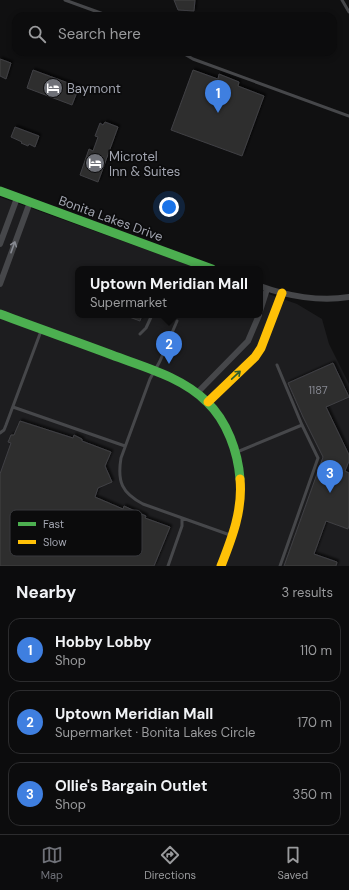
<!DOCTYPE html>
<meta charset="utf-8">
<style>
:root{--surface:#0c0c0d;--page:#1a1a1b;--text:#f1f3f6;--muted:#9a9b9d;--line:#2c2c2e;--accent:#6f7178}
body{margin:0;font-family:"DM Sans",sans-serif;background:var(--page);color:var(--text)}
.you{position:absolute;left:169px;top:207px;width:14px;height:14px;margin:-10px;border:3px solid #fff;border-radius:50%;background:#1a73e8;box-shadow:0 0 0 6px #1a73e833}
.badge{display:grid;place-items:center;width:26px;height:26px;border-radius:50%;background:var(--accent);color:#fff;font-size:13px;font-weight:700}
.pin{position:absolute;translate:-50% -33px;filter:drop-shadow(0 1px 2px #0008)}
.pin::after{content:'';position:absolute;top:21px;width:14px;height:12px;background:inherit;clip-path:polygon(0 0,100% 0,50% 100%)}
.popup{position:absolute;left:75px;top:266px;width:188px;height:52px;box-sizing:border-box;display:grid;place-content:center;border-radius:8px;background:var(--surface);filter:drop-shadow(0 1px 3px #0005);font-size:13px;white-space:nowrap;color:var(--muted)}
.popup b{font-size:15px;color:var(--text)}
.popup::after{content:'';position:absolute;left:50%;top:100%;margin-left:-8px;border:8px solid transparent;border-top-color:var(--surface)}
.list{margin:0;padding:0;list-style:none}
h2{display:flex;justify-content:space-between;align-items:center;height:52px;margin:0;padding:0 16px;font-size:17px}
h2 small{font-size:13px;font-weight:400;color:var(--muted)}
.list li{display:grid;grid-template-columns:26px 1fr auto;gap:12px;align-items:center;box-sizing:border-box;height:64px;margin:0 8px 8px;padding:0 8px;border:1px solid var(--line);border-radius:12px}
.list b{display:block;font-size:15px;white-space:nowrap}
.list p{margin:0;font-size:13px;white-space:nowrap;color:var(--muted)}
.list em{font-size:13px;font-style:normal;color:var(--muted)}
.icon{flex:none;width:22px;height:22px;fill:none;stroke:currentColor;stroke-width:2;stroke-linecap:round;stroke-linejoin:round}
.map{position:relative;flex:none;width:349px;height:566px;overflow:hidden}
.search{position:absolute;background:var(--surface);box-shadow:0 2px 6px #0003;left:12px;right:12px;top:12px;height:44px;display:flex;align-items:center;gap:10px;box-sizing:border-box;padding:0 14px;border-radius:12px;color:var(--muted);font-size:15px}
.sheet{height:268px;background:var(--surface)}
nav{display:flex;justify-content:space-around;align-items:center;box-sizing:border-box;height:56px;border-top:1px solid var(--line);background:var(--surface);font-size:11px;color:var(--muted)}
nav a{display:grid;justify-items:center;gap:2px}
nav .on{color:var(--accent)}
.map>svg:first-child{display:block}
</style>
<div class="map">
<svg width="349" height="566" viewBox="0 0 349 566">
<defs>
<filter id="shadow"><feDropShadow dx="2" dy="-2" stdDeviation="1" flood-color="#0009"/></filter>
</defs>
<rect width="100%" height="100%" fill="#101011"/>
<path fill="#1d1d1f" d="M 0,197 L 200,269 L 78,269 L 78,315 L 260,315 L 260,291 L 297,304 L 322,319 L 329,344 L 349,384 L 349,566 L 0,566 Z"/>
<path fill="#2e2e2f" stroke="#404044" filter="url(#shadow)" d="M 174,0 L 195,0 L 194,11 L 178,10 Z
M 0,59 L 11,63 L 6,79 L 0,76 Z
M 33,70 L 79,87 L 72,105 L 27,88 Z
M 193,70 L 218,79 L 219,74 L 239,82 L 238,86 L 264,96 L 242,156 L 171,130 Z
M 105,122 L 118,127 L 98,182 L 80,175 L 89,149 L 93,151 L 98,137 L 95,136 L 100,123 L 103,125 Z
M 15,127 L 39,136 L 35,147 L 29,144 L 28,146 L 21,143 L 22,142 L 11,137 Z
M 124,315 L 142,315 L 140,321 Z
M 333,363 L 349,397 L 326,407 L 349,455 L 349,461 L 345,471 L 349,473 L 349,525 L 348,529 L 326,521 L 314,554 L 337,562 L 336,566 L 284,566 L 323,457 L 303,417 L 288,383 Z
M 20,421 L 73,438 L 74,435 L 82,439 L 82,441 L 111,452 L 105,466 L 112,482 L 98,488 L 95,497 L 123,509 L 124,506 L 146,516 L 145,518 L 170,527 L 154,566 L 0,566 L 0,474 L 11,443 L 8,442 L 11,435 L 14,435 Z"/>
<g fill="none" stroke-linecap="round" stroke-linejoin="round">
<path stroke="#46474a" stroke-width="3" d="M 65,0 L 109,16
M 342,0 L 349,12
M 181,52 L 193,59 L 349,116
M 177,321 L 160,361 L 150,379 L 121,458 C 117,482 122,493 143,504 L 230,535
M 140,334 L 146,328 L 152,315
M 277,365 L 302,425 L 318,458 L 280,566
M 13,407 L 125,446
M 0,433 L 4,430 L 6,425 L 41,331
M 237,452 L 302,425
M 168,566 L 182,526 L 182,518"/>
<path stroke="#46474a" stroke-width="6" d="M 0,244 L 17,198
M 0,284 L 30,202
M 260,286 C 287,296 320,302 349,297
M 260,311 L 267,289
M 197,393 L 248,341 L 259,315"/>
<path stroke="#4caf50" stroke-width="9" d="M 0,191 L 212,269
M 0,314 C 37,328 75,341 112,355 C 144,367 182,377 207,402 C 227,421 238,452 240,479"/>
<path stroke="#ffc107" stroke-width="9" d="M 208,402 L 255,357 L 261,348 L 282,293
M 221,566 C 232,538 243,510 240,479"/>
</g>
<defs><path id="oneway-shaft" d="M-6 0H5M1.5-3L5.5 0L1.5 3" fill="none" stroke-width="1.6" stroke-linecap="round" stroke-linejoin="round"/></defs>
<use stroke="#868991" href="#oneway-shaft" transform="translate(13 247) rotate(-70)"/>
<use stroke="#2c5d2e" href="#oneway-shaft" transform="translate(236 375) rotate(-43)"/>
<defs>
<g id="hotel-disc" transform="scale(1)"><circle r="9.5" fill="#6f7178" stroke="#0b0b0c"/><path d="M-6-4.5h1.5V1H6V5H4.5V3h-9V5H-6ZM-4 0a1.8 1.8 0 1 1 3.6 0ZM.5 0V-2.5h3Q6-2.5 6 0Z" fill="#fff"/></g>
</defs>
<g fill-rule="evenodd">
<use href="#hotel-disc" x="53" y="88"/>
<use href="#hotel-disc" x="95" y="163"/>
</g>
<g text-anchor="middle" stroke-width="3.5" stroke-linejoin="round" paint-order="stroke">
<g font-size="11" fill="#858790">
<text x="318" y="394">1187</text>
</g>
<g font-size="13" fill="#a2a5b0" stroke="#0b0b0c" text-anchor="start">
<text x="67" y="93">Baymont</text>
<text x="109" y="161">Microtel<tspan x="109" dy="15">Inn &amp; Suites</tspan></text>
</g>
<g font-size="13" fill="#a2a5b0" stroke="#0b0b0c">
<text transform="translate(111 218) rotate(20)" y="5">Bonita Lakes Drive</text>
</g>
</g>
<rect x="10" y="510" width="132" height="46" rx="6" fill="#0b0b0c" stroke="#38393d" stroke-width="1"/>
<rect x="18" y="522" width="18" height="4" fill="#4caf50"/>
<rect x="18" y="540" width="18" height="4" fill="#ffc107"/>
<g font-size="11" fill="#a2a5b0">
<text x="43" y="528">Fast</text>
<text x="43" y="546">Slow</text>
</g>
</svg>
<div class="you"></div>
<div class="pin badge" style="left:218px;top:113px;background:#3f7fe0">1</div>
<div class="pin badge" style="left:169px;top:364px;background:#3f7fe0">2</div>
<div class="popup"><b>Uptown Meridian Mall</b>Supermarket</div>
<div class="pin badge" style="left:330px;top:493px;background:#3f7fe0">3</div>
<div class="search"><svg class="icon" aria-label="search" viewBox="0 0 24 24"><circle cx="10" cy="10" r="6"/><path d="M15 15l6 6"/></svg>Search here</div>
</div>
<section class="sheet">
<h2>Nearby<small>3 results</small></h2>
<ul class="list">
<li><span class="badge" style="background:#3f7fe0">1</span><div><b>Hobby Lobby</b><p>Shop</p></div><em>110 m</em></li>
<li><span class="badge" style="background:#3f7fe0">2</span><div><b>Uptown Meridian Mall</b><p>Supermarket · Bonita Lakes Circle</p></div><em>170 m</em></li>
<li><span class="badge" style="background:#3f7fe0">3</span><div><b>Ollie's Bargain Outlet</b><p>Shop</p></div><em>350 m</em></li>
</ul>
</section>
<nav>
<a class="on"><svg class="icon" aria-label="map" viewBox="0 0 24 24"><path d="M3 6l6-2 6 2 6-2v14l-6 2-6-2-6 2zM9 4v14M15 6v14"/></svg>Map</a>
<a><svg class="icon" aria-label="directions" viewBox="0 0 24 24"><path d="M12 3l9 9-9 9-9-9zM9 14v-3h6M13 9l2 2-2 2"/></svg>Directions</a>
<a><svg class="icon" aria-label="saved" viewBox="0 0 24 24"><path d="M7 4h10v16l-5-4-5 4z"/></svg>Saved</a>
</nav>
